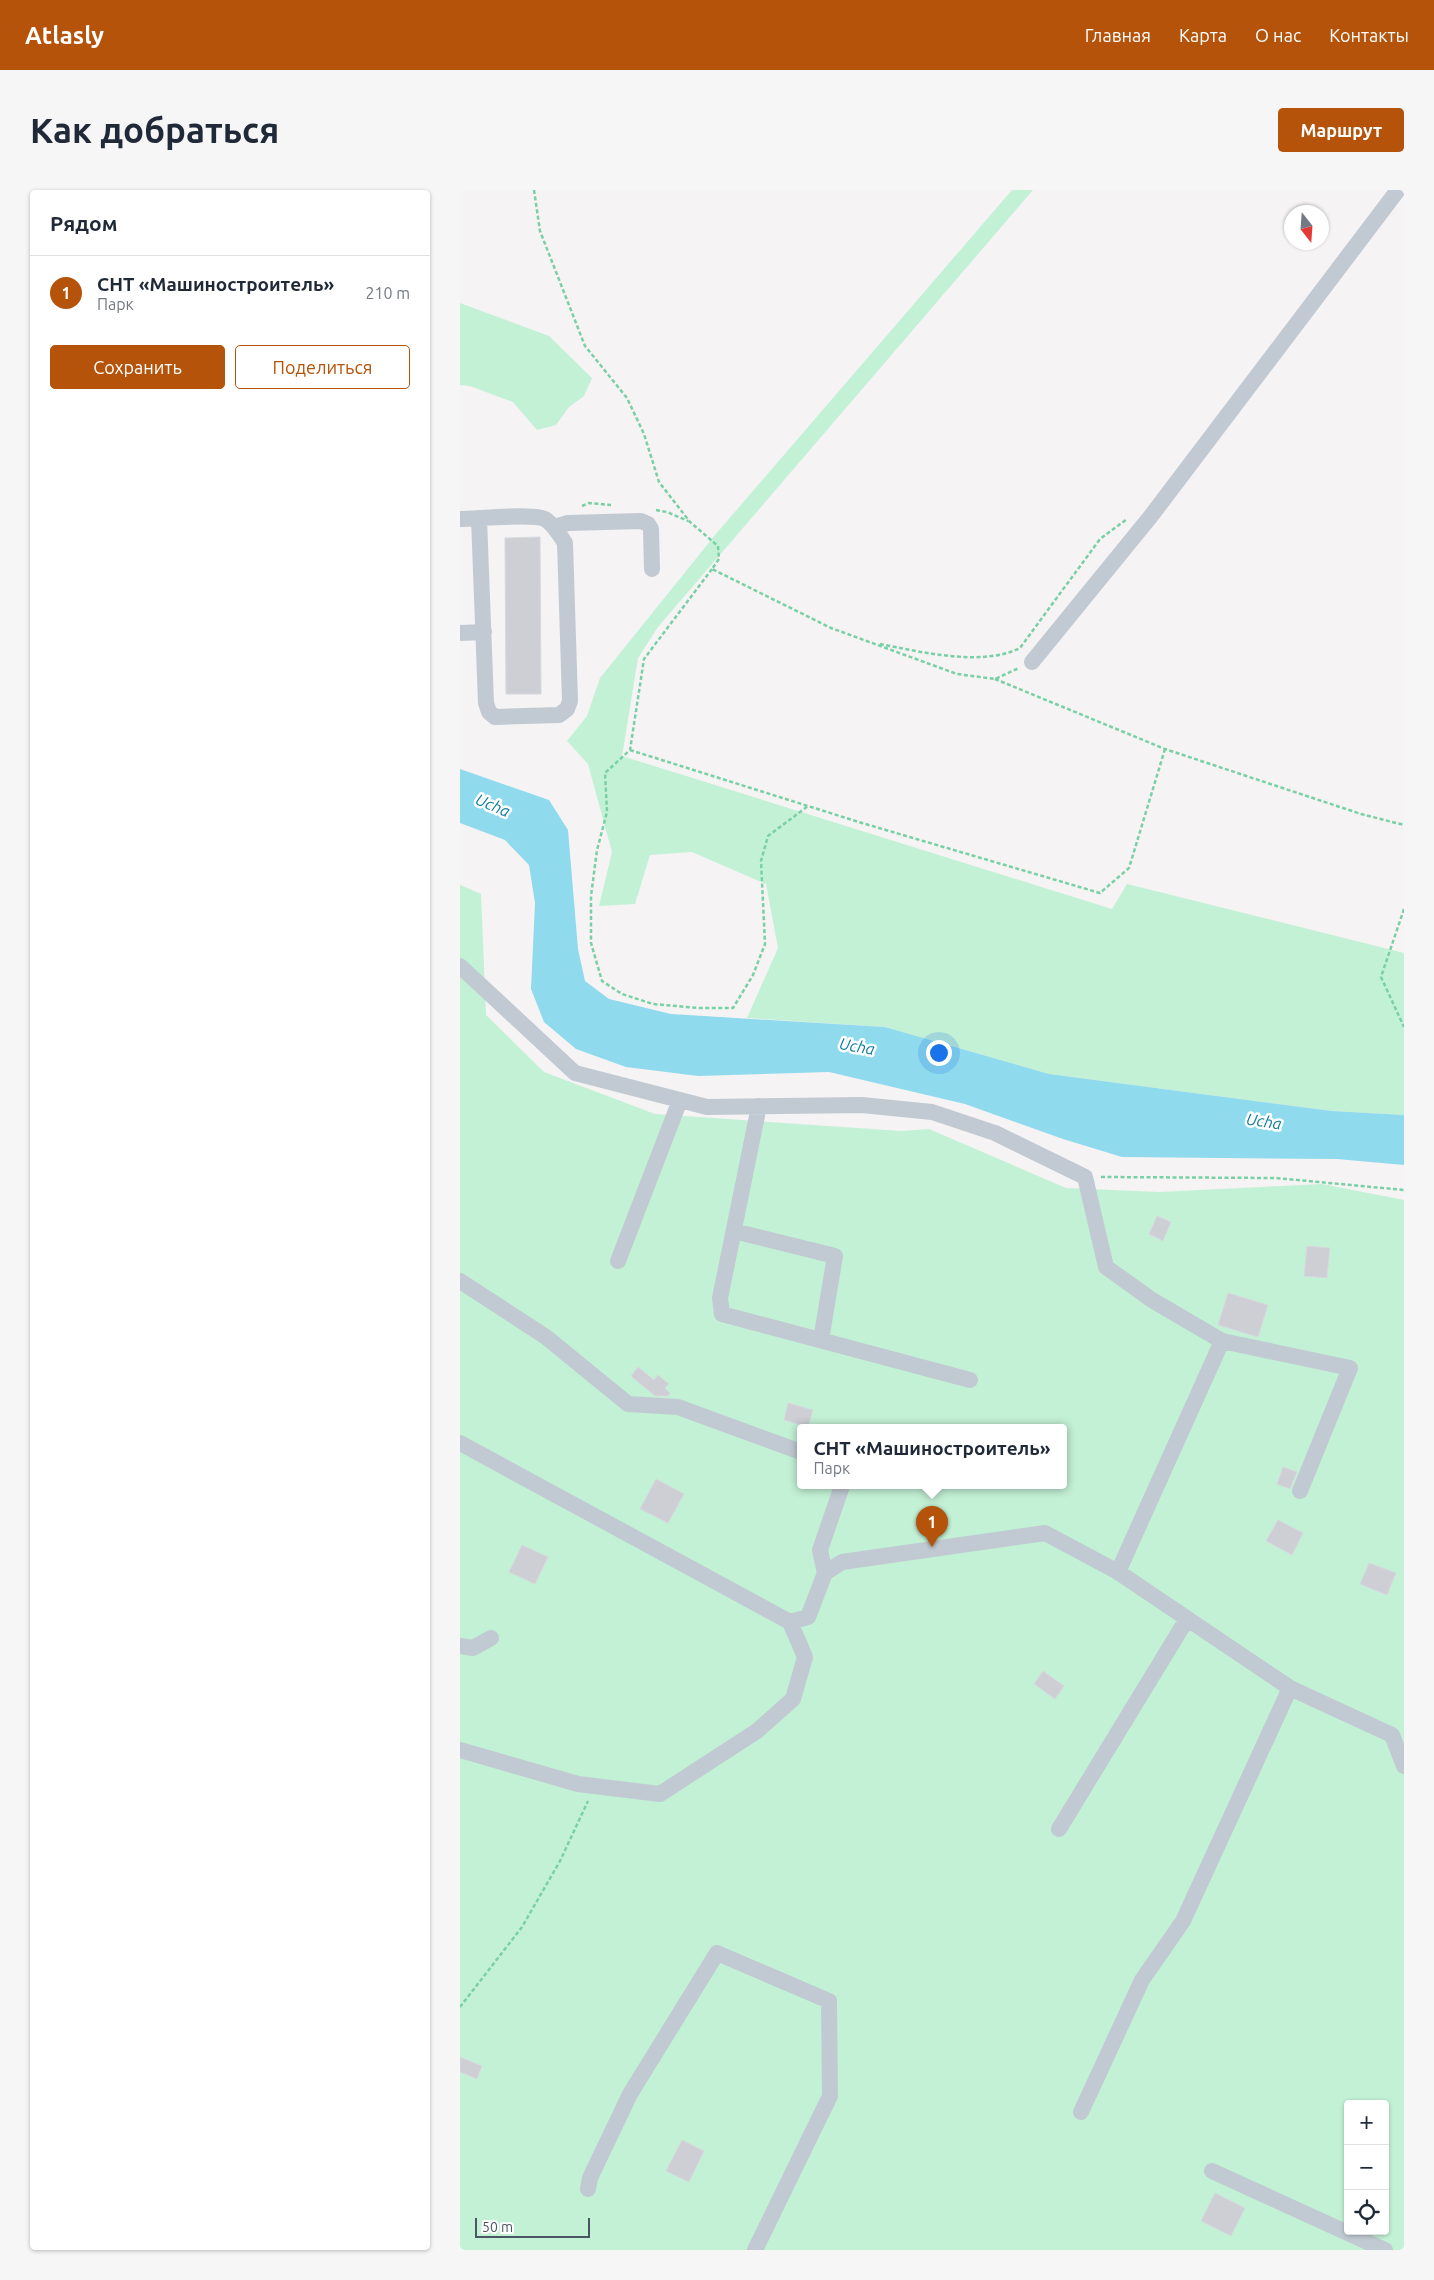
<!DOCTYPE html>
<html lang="ru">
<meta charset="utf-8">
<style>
:root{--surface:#fff;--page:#f6f6f7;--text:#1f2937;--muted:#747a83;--line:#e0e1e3;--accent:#b45309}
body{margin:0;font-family:Ubuntu,sans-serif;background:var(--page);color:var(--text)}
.controls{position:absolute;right:15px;bottom:15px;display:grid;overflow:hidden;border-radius:5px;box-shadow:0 1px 4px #0004}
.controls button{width:45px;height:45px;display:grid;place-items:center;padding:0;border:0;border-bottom:1px solid var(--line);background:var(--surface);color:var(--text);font:25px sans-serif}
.compass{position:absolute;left:824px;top:15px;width:45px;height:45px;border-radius:50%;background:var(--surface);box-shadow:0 1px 4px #0004;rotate:163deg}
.scale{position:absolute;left:15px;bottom:12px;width:115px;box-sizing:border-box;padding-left:5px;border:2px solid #4a5661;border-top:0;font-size:14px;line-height:18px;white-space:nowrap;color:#4a5661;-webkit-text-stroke:4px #fff;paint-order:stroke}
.you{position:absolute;left:478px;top:862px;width:18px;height:18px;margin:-12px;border:4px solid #fff;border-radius:50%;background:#1a73e8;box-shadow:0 0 0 8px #1a73e833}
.badge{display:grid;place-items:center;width:32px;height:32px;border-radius:50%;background:var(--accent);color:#fff;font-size:16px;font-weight:700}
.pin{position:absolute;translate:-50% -41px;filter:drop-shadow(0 1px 2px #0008)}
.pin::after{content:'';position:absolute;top:26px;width:18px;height:15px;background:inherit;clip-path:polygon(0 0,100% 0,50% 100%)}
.popup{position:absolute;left:337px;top:1234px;width:270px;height:65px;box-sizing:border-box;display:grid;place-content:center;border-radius:5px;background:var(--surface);filter:drop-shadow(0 1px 4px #0005);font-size:16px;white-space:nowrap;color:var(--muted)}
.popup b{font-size:19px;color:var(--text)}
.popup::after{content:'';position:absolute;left:50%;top:100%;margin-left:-10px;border:10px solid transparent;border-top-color:var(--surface)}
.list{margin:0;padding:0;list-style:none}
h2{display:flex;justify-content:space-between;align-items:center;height:65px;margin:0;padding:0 20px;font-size:21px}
h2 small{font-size:16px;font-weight:400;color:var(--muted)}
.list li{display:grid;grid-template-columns:32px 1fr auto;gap:15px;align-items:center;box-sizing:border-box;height:75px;padding:0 20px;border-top:1px solid var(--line)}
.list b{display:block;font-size:19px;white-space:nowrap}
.list p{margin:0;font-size:16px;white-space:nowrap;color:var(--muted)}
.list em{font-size:16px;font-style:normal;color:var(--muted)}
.actions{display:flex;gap:10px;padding:15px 20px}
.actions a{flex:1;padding:11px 0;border:1px solid var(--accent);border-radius:5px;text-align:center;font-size:18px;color:var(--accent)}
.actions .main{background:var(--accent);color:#fff}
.icon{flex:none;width:28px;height:28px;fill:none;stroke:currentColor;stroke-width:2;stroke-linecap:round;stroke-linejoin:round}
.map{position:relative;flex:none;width:944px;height:2060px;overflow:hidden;border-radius:5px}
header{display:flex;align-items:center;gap:30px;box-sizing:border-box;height:70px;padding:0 25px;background:var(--accent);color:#fff}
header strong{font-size:24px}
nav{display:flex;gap:28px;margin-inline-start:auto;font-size:18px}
.intro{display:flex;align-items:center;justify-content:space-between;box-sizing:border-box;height:120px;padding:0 30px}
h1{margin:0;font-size:35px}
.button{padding:12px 22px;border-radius:5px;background:var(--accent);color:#fff;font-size:18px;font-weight:700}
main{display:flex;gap:30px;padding:0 30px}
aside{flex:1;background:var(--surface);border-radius:5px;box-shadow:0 1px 4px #0004}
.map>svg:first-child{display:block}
</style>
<header>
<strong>Atlasly</strong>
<nav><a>Главная</a><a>Карта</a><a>О нас</a><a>Контакты</a></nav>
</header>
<div class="intro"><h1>Как добраться</h1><a class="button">Маршрут</a></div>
<main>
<aside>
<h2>Рядом<small></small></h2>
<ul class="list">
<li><span class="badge">1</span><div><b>СНТ «Машиностроитель»</b><p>Парк</p></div><em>210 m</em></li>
</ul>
<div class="actions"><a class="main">Сохранить</a><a>Поделиться</a></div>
</aside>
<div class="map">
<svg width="944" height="2060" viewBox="0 0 944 2060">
<rect width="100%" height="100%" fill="#f5f3f3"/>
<path fill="#c3f1d5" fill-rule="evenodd" d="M 552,0 L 573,0 L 198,437 L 178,468 L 162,566 L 652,719 L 667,694 L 944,763 L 944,925 L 872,921 L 589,884 L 425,837 L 287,828 L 318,758 L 306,694 L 232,662 L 190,665 L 175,714 L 139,716 L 152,662 L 128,574 L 107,551 L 127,526 L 140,488 L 255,345 Z
M 0,113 L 89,146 L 132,188 L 124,206 L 109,217 L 96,235 L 77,240 L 53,212 L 10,196 L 0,195 Z
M 0,695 L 21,704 L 26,825 L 84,882 L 195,924 L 441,941 L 469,939 L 606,998 L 699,1002 L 862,994 L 944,1010 L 944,2060 L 0,2060 ZM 341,1238 L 603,1238 L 603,1296 L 341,1296 ZM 888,1914 L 925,1914 L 925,2041 L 888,2041 Z"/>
<path fill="#90daee" d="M 0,579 L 89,610 L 108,640 L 118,759 L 125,791 L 149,809 L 211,824 L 425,837 L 589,884 L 872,921 L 944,925 L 944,975 L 877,969 L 662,967 L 603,949 L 505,914 L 369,882 L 238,886 L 166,877 L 116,859 L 84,832 L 71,799 L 75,713 L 69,675 L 45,650 L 0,633 Z"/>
<path fill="#cdcfd5" stroke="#d7d9de" d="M 80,347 L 81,504 L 46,504 L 45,348 Z
M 697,1026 L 711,1032 L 703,1051 L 689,1044 Z
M 847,1056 L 870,1058 L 867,1088 L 844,1086 Z
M 768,1103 L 808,1115 L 798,1147 L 758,1135 Z
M 178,1177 L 194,1190 L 198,1185 L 209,1194 L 205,1198 L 210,1203 L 208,1206 L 195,1206 L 171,1186 Z
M 328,1213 L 353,1220 L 348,1237 L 324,1230 Z
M 823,1277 L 837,1282 L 830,1299 L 817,1294 Z
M 196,1289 L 224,1304 L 208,1333 L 180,1319 Z
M 818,1330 L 843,1343 L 832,1365 L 806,1351 Z
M 62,1355 L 88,1367 L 75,1394 L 49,1382 Z
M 909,1373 L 936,1383 L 927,1405 L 900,1394 Z
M 583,1481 L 604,1496 L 595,1509 L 574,1494 Z
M 0,1867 L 22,1876 L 17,1889 L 0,1882 Z
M 222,1950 L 244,1961 L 229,1992 L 206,1981 Z
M 755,2003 L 785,2018 L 771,2046 L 741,2031 Z"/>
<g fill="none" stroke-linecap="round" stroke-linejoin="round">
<path stroke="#7ad0a6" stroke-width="2.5" stroke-dasharray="4 2.5" stroke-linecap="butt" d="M 74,0 L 80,41 L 125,156 L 167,208 L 184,244 L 199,292 L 230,332 L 258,356 L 259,369 L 252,379 L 371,438 L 497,484 L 535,489 L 559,478
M 122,316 L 129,313 L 151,315
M 196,320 L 207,322 L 228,331
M 252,379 L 184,469 L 170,560 L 145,583 L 147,622 L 137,660 L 131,706 L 131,753 L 142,791 L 162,804 L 193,814 L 238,818 L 273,818 L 293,785 L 305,754 L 301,671 L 308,646 L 348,616
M 420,454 C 461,462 522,477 560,458 L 640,349 L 667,329
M 535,489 L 705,559 L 901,624 L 944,635
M 170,560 L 402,633 L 640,703 L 669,678 L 705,559
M 944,719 L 921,787 L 944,837
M 641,987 L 816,988 L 944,1000
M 0,1817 L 62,1737 L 100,1671 L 128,1611"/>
<path stroke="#c1cad2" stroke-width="16" d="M 0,329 C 17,329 72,323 85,329 C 93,334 100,345 105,353 L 110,511 L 107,519 L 99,525 L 35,527 L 29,522 L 26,513 L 19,329
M 94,337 L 108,333 L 181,331 L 188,334 L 191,339 L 192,379
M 0,443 L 24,442
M 572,472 L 691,326 L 938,0
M 0,776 L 115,883 L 247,917 L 402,915 L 472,922 L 535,943 L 625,987 L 646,1077 L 692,1110 L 762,1151 L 890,1178 L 840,1301
M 299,916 L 260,1108 L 262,1124 L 510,1190
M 274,1041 L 375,1066 L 361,1150
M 158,1071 L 220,910
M 0,1091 L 86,1147 L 168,1214 L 218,1217 L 341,1262
M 0,1253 L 330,1432 L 345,1467 L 333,1509 L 297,1541 L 200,1604 L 118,1594 L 0,1560
M 658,1382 L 762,1151
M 365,1383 L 360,1360 L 382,1296
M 330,1432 L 348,1427 L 365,1383 L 382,1372 L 585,1343 L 658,1382 L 830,1498 L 932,1545 L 944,1576
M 0,1456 L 13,1458 L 31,1448
M 599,1639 L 727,1429
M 621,1922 L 682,1790 L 723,1731 L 830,1498
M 752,1981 L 925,2060
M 128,1999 L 130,1988 L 170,1904 L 257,1763 L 369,1811 L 370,1906 L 295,2060"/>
</g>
<g text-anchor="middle" stroke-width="5" stroke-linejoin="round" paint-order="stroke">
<g font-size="16" font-style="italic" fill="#0c7c9b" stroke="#fff">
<text transform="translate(33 615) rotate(23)" y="6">Ucha</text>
<text transform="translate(397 856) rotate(10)" y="6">Ucha</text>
<text transform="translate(804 931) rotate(9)" y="6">Ucha</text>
</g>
</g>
</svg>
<div class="controls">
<button>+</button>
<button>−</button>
<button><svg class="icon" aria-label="locate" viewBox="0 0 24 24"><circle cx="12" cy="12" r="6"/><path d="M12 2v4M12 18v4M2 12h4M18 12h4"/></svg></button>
</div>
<svg class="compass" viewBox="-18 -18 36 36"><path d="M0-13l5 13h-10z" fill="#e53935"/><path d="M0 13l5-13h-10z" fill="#747a83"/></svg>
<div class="scale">50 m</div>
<div class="you"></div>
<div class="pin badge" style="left:472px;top:1357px">1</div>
<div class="popup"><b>СНТ «Машиностроитель»</b>Парк</div>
</div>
</main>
